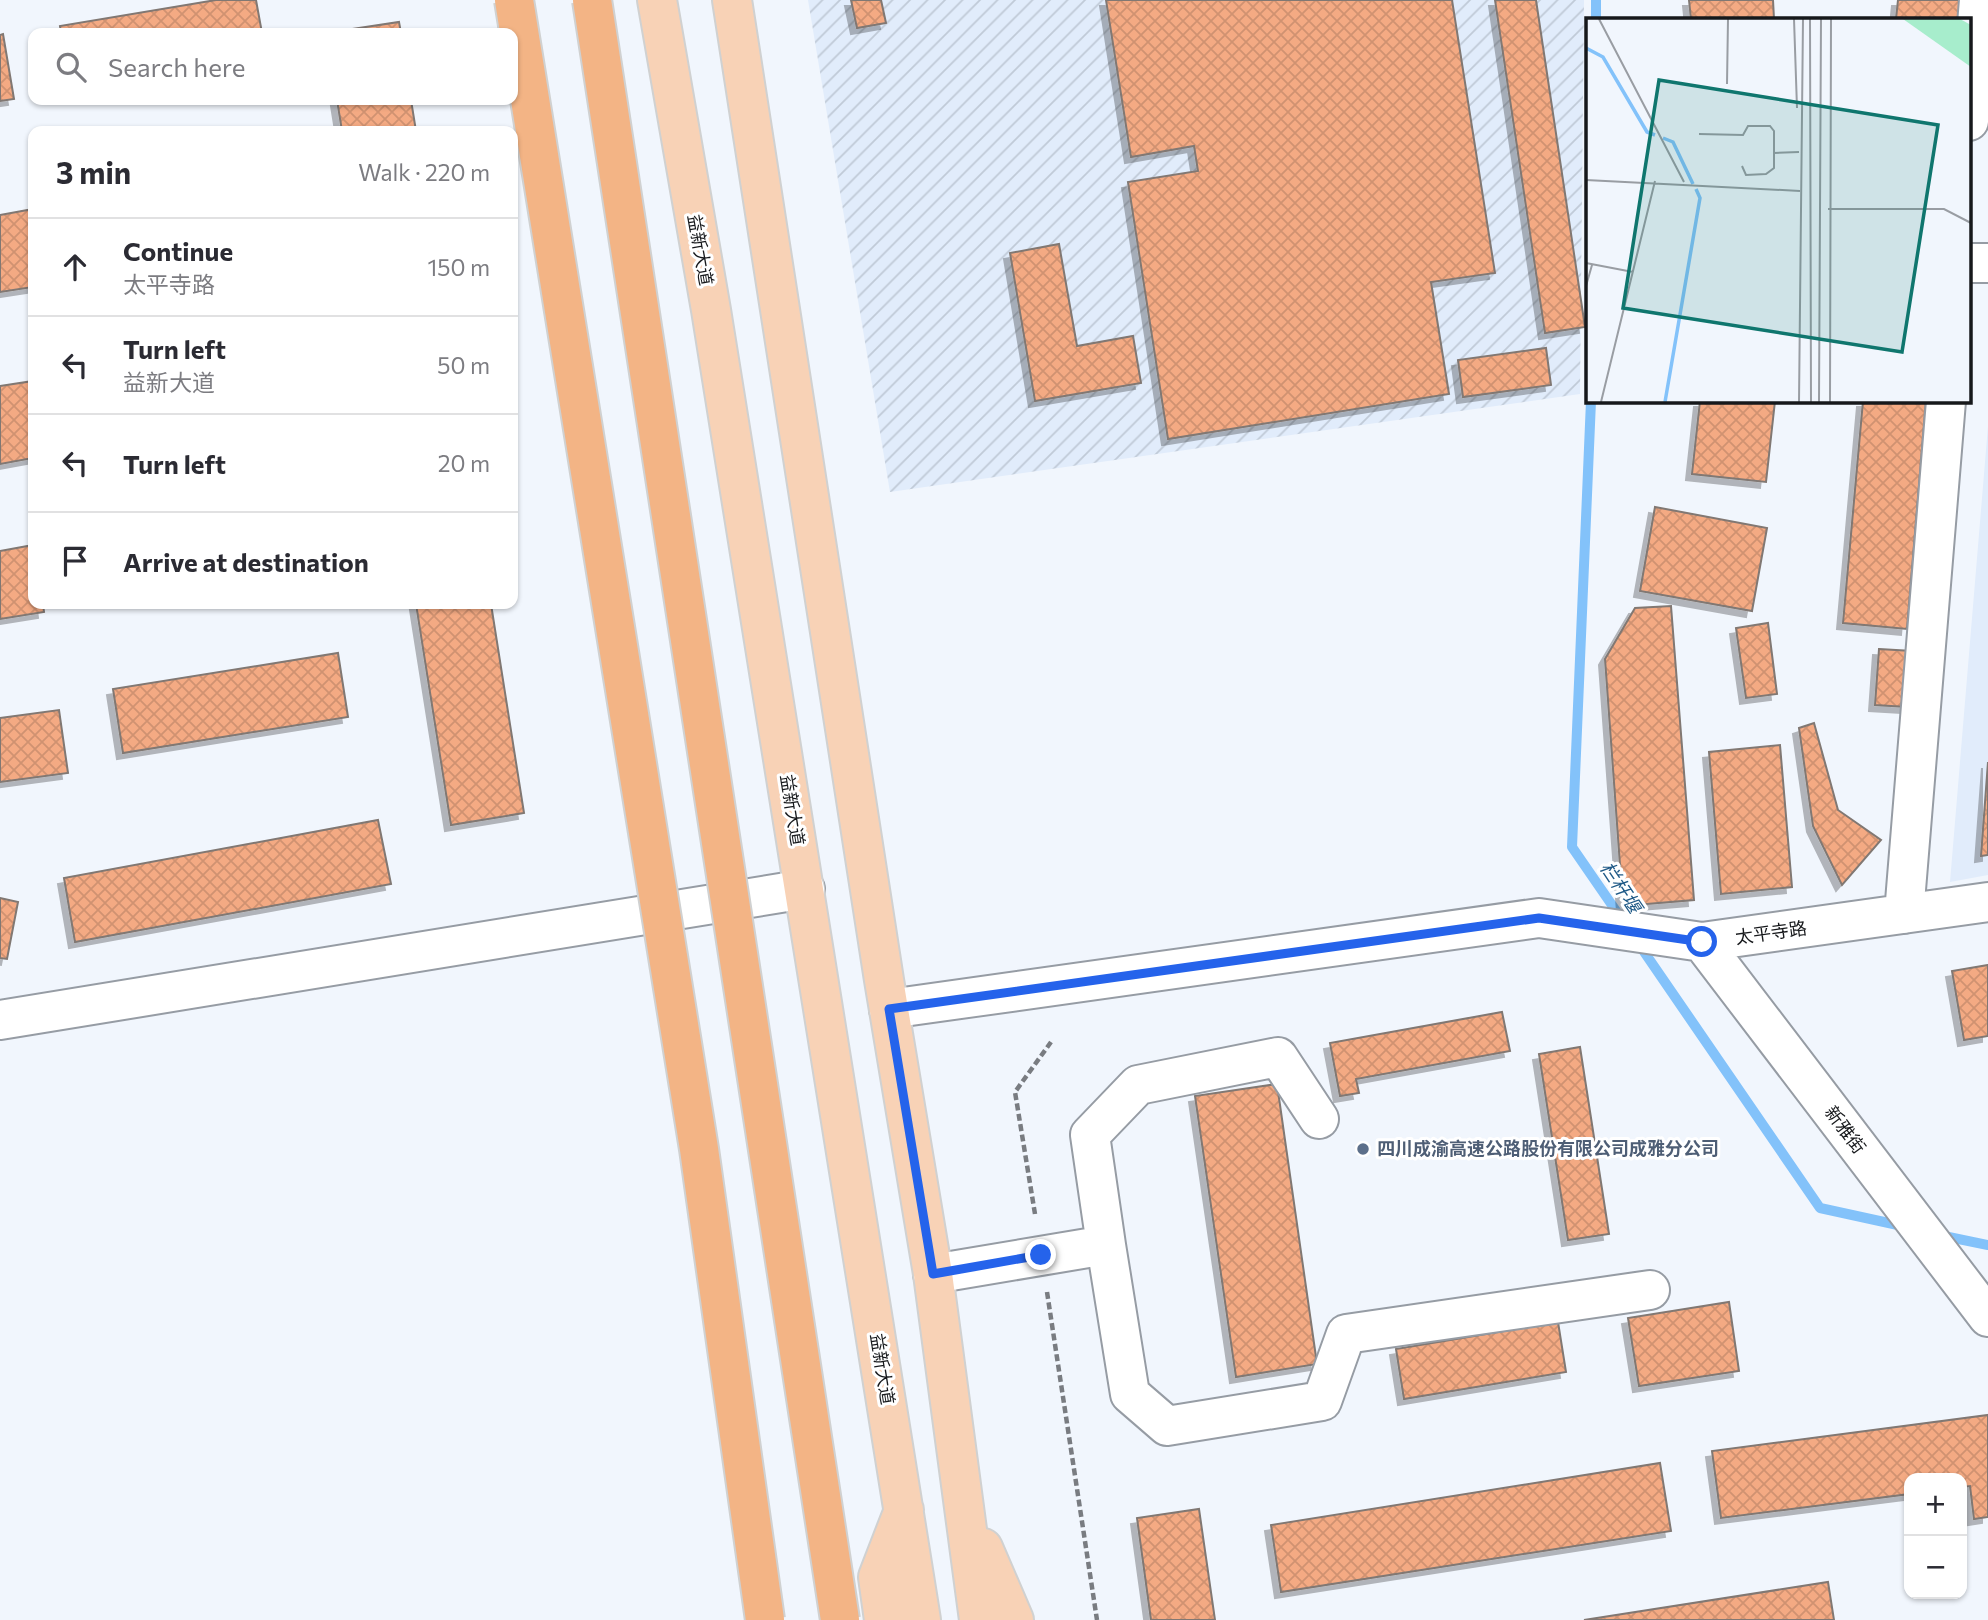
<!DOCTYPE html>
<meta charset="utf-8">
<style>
:root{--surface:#fff;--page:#f2f2f3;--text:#2b2b33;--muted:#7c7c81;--line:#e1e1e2}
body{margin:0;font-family:Commissioner,"Noto Sans SC",sans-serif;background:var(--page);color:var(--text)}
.controls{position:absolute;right:21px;bottom:21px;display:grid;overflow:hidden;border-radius:14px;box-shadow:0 2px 5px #0004}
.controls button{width:63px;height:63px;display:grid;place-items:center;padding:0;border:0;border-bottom:2px solid var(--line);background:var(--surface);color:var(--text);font:35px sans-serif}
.stop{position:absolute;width:21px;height:21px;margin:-16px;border:5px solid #2563eb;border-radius:50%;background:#fff}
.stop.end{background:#2563eb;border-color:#fff;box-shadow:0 2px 7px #0008}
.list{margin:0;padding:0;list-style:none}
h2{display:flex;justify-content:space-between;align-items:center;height:91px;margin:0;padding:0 28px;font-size:30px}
h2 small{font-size:23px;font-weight:400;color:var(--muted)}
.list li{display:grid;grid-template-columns:46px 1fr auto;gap:21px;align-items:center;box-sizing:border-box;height:98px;padding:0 28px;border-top:2px solid var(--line)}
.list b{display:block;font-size:26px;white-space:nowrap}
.list p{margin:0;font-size:23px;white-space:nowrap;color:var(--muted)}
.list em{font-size:23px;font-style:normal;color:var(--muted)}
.icon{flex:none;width:38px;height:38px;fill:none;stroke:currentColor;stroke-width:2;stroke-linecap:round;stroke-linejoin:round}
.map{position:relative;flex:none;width:1988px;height:1620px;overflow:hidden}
.search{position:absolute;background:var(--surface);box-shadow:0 2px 5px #0004;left:28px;top:28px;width:490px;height:77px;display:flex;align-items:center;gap:18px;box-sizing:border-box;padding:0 24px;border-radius:14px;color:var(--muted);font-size:26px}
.panel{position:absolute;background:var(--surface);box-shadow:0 2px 5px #0004;left:28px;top:126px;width:490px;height:483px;border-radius:14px}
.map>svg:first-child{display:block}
</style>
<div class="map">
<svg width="1988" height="1620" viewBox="0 0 1988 1620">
<defs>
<pattern id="industrial-furrows" width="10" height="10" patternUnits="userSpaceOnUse" patternTransform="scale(1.75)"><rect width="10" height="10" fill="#e1ecfb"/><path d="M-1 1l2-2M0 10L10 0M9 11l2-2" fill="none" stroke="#c0cad7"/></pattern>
<pattern id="building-cross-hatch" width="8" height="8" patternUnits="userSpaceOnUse" patternTransform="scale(1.75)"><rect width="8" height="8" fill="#f4aa83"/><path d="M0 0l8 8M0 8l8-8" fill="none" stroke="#d09271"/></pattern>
<filter id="shadow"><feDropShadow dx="-6" dy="6" stdDeviation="0" flood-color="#0004"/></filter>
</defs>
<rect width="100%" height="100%" fill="#f1f6fd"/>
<path fill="#e1ecfb" d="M 1988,426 L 1988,875 L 1950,882 Z"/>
<path fill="url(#industrial-furrows)" d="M 808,0 L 1584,0 L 1580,394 L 890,492 Z"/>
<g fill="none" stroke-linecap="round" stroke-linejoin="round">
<path stroke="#83c2fa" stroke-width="10" d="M 1596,0 L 1596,19
M 1591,401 L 1572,847 L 1623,921
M 1638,943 L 1820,1208 L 1907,1227
M 1939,1235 L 1988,1245"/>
</g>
<path fill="url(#building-cross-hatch)" stroke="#817873" stroke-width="2" filter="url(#shadow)" d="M 216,0 L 256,0 L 262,33 L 61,33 L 60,26 Z
M 851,0 L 881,0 L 886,23 L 857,28 Z
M 1106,0 L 1452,0 L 1495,273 L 1431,282 L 1449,394 L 1168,439 L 1128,182 L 1198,171 L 1194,146 L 1131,157 Z
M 1495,0 L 1536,0 L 1585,327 L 1545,333 Z
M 1689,0 L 1773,0 L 1774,19 L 1691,19 Z
M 1898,0 L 1961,0 L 1960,19 L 1896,19 Z
M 399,22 L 401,33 L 326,33 Z
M 3,34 L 14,99 L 0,101 L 0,35 Z
M 337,100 L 411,100 L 416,131 L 342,131 Z
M 33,209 L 33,287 L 0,292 L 0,215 Z
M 1059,244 L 1077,346 L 1133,336 L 1141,383 L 1035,401 L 1010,253 Z
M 1546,348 L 1551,385 L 1463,397 L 1458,360 Z
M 33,381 L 33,458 L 0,464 L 0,386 Z
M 1700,401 L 1775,401 L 1766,482 L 1692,474 Z
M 1863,401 L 1926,401 L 1907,629 L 1843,623 Z
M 1655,507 L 1767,528 L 1752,611 L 1640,591 Z
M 33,545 L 33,604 L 43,604 L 44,612 L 0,619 L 0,551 Z
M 416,604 L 491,604 L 524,813 L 451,825 Z
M 1671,606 L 1694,900 L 1623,906 L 1605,659 L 1635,608 Z
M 1768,623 L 1777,694 L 1746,698 L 1736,628 Z
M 1879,649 L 1912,651 L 1907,707 L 1875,705 Z
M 338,653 L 348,717 L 123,753 L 113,689 Z
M 59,710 L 68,773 L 0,782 L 0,718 Z
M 1814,723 L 1838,810 L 1881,840 L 1842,885 L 1813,826 L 1799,728 Z
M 1780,745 L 1792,887 L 1721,894 L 1709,752 Z
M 1988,762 L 1988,855 L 1981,856 Z
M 378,820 L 391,884 L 75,942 L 64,878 Z
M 0,898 L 18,902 L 7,959 L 0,958 Z
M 1988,965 L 1988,1036 L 1964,1040 L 1952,971 Z
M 1502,1012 L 1510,1051 L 1356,1079 L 1359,1093 L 1340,1096 L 1330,1043 Z
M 1580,1047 L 1609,1234 L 1568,1240 L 1539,1054 Z
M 1277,1084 L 1317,1364 L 1236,1377 L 1195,1096 Z
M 1729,1302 L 1739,1371 L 1639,1386 L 1628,1318 Z
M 1558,1322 L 1566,1372 L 1404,1399 L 1396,1349 Z
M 1988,1415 L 1988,1517 L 1974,1519 L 1970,1486 L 1962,1487 L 1962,1478 L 1909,1478 L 1909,1494 L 1721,1518 L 1712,1451 Z
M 1660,1463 L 1671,1531 L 1281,1592 L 1271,1525 Z
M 1199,1509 L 1215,1620 L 1151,1620 L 1137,1518 Z
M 1828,1582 L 1834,1620 L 1584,1620 Z"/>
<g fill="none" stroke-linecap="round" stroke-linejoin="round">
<g stroke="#969ca4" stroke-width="42">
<path id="minor" d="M 1969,121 L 1979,0
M 1969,263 L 1988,263
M 1904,914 L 1946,401
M 1702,942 L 1988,1317
M 889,1009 L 1539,918 L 1702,942 L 1988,902
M 0,1020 L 805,889
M 1106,1245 L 1130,1394 L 1167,1426 L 1322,1401 L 1346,1334 L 1650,1290
M 933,1274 L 1106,1245 L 1090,1135 L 1138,1085 L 1278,1057 L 1319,1119"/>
</g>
<g stroke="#d0d1d1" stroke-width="42">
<path id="major" d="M 657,0 L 711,310 L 921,1620
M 732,0 L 884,980 L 933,1274 L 979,1620
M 983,1548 L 1014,1620
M 884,1620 L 878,1577 L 904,1510"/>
</g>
<path stroke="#797c81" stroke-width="4.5" stroke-dasharray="7 3.5" stroke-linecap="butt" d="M 1035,1214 L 1015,1092 L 1051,1042
M 1047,1292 L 1097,1620"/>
<use href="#minor" stroke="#fff" stroke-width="38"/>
<use href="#major" stroke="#f8d2b6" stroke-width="38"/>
<g stroke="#d0d1d1" stroke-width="42" stroke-linecap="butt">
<path id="highway-bridge" d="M 514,0 L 699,1149 L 765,1620
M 592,0 L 840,1620"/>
</g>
<use href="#highway-bridge" stroke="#f3b485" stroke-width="38"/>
</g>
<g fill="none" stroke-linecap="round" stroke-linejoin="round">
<path stroke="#2563eb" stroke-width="9" d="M 1041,1255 L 933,1274 L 889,1009 L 1539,918 L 1702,942"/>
</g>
<circle fill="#5c6f8a" stroke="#fff" stroke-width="2.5" cx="1363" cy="1149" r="7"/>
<g text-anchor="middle" stroke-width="6" stroke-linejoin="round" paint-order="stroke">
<g font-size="18" fill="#16181b" stroke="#fff">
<text transform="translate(700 250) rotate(80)" y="6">益新大道</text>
<text transform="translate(792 810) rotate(81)" y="6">益新大道</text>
<text transform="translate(1771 933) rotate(-8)" y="6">太平寺路</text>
<text transform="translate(1845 1130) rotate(53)" y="6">新雅街</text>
<text transform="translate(882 1369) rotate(81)" y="6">益新大道</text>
</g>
<g font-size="18" font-weight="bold" fill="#4e5e75" stroke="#fff" text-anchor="start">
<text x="1377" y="1155">四川成渝高速公路股份有限公司成雅分公司</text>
</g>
<g font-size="19" font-style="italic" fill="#205a87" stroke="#fff">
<text transform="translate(1621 887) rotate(56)" y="7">栏杆堰</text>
</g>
</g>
<g transform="translate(1586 18)">
<rect width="385" height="385" fill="#f1f6fd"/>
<path d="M 317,1 L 374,1 L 385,7 L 385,49 Z" fill="#a7edcc"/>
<path fill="none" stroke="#83c2fa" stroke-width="3.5" d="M 0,30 L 17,39 L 61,114 L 69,117M 77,120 L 87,124 L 107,166M 79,384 L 114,180 L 110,171"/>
<path fill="none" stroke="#999da3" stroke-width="2" d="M 13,1 L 98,164M 208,1 L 211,90M 224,1 L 225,384M 141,66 L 142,1M 113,116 L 157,117 L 162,108 L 184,108 L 188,113 L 188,135M 156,148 L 160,157 L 180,156 L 188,150 L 188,135 L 213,134M 0,162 L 214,173M 242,191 L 358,191 L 385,205M 0,245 L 47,254M 0,268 L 6,247M 15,384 L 69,163M 213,384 L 217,1M 233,384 L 235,1M 244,384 L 245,1"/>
<path fill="#0f766e" fill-opacity="0.15" stroke="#0f766e" stroke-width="3.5" d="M 73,62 L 352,107 L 316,334 L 37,290 Z"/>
<rect width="385" height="385" fill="none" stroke="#16181b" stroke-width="3.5"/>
</g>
</svg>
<div class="controls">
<button>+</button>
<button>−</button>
</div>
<div class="stop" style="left:1702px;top:942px"></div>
<div class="stop end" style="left:1041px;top:1255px"></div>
<div class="search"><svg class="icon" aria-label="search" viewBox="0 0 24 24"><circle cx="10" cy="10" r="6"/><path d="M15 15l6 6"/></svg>Search here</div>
<section class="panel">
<h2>3 min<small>Walk · 220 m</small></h2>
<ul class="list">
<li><svg class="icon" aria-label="ahead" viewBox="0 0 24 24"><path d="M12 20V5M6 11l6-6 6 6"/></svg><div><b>Continue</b><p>太平寺路</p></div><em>150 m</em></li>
<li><svg class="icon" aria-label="left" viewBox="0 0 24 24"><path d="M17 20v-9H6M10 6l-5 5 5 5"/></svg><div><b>Turn left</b><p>益新大道</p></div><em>50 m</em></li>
<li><svg class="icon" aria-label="left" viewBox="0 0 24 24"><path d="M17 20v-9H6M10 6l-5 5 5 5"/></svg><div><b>Turn left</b></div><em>20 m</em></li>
<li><svg class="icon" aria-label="arrive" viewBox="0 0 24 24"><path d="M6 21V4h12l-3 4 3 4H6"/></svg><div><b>Arrive at destination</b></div></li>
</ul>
</section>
</div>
